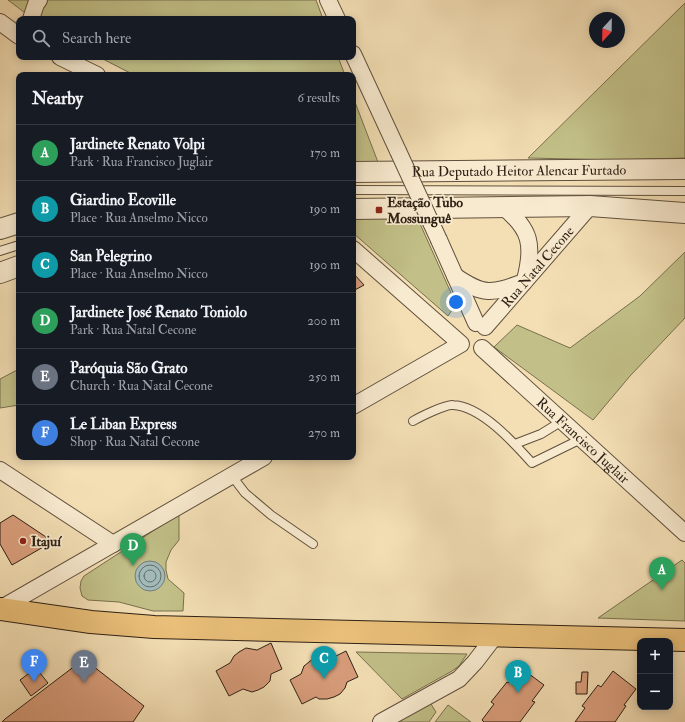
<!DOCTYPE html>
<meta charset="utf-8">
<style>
:root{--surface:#171b24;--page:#20242c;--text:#f1f3f6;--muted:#9ea1a6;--line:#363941;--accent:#ea580c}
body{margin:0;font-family:"IM FELL Double Pica",serif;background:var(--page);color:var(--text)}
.controls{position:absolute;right:12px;bottom:12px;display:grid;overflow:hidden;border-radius:8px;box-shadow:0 2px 10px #0003}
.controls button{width:36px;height:36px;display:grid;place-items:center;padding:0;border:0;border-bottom:1px solid var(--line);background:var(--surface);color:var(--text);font:20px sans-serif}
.compass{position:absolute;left:589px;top:12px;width:36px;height:36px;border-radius:50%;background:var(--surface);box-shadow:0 2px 10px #0003;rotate:202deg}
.you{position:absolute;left:456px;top:302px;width:14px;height:14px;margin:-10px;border:3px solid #fff;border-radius:50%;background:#1a73e8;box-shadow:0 0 0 6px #1a73e833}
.badge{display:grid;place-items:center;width:26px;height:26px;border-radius:50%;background:var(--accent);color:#fff;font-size:13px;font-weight:700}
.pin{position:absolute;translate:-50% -33px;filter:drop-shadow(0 1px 2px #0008)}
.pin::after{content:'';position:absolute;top:21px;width:14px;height:12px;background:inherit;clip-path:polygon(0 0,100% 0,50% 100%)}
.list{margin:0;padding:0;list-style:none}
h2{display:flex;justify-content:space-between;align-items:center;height:52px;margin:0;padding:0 16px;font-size:17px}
h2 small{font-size:13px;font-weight:400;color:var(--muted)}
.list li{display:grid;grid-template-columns:26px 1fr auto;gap:12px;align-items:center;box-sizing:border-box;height:56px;padding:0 16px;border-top:1px solid var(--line)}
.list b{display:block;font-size:15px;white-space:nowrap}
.list p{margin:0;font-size:13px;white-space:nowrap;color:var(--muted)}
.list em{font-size:13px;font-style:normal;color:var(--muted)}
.icon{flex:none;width:22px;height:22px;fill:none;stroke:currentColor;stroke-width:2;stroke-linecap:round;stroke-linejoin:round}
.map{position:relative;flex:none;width:685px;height:722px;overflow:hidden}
.search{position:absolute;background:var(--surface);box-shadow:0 2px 10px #0003;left:16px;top:16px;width:340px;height:44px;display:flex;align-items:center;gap:10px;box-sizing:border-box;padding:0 14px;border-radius:8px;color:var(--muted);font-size:15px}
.panel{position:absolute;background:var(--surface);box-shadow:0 2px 10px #0003;left:16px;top:72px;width:340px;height:388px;border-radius:8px}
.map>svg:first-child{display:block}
</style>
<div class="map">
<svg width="685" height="722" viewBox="0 0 685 722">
<rect width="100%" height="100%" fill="#f4dfb5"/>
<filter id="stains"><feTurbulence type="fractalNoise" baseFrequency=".005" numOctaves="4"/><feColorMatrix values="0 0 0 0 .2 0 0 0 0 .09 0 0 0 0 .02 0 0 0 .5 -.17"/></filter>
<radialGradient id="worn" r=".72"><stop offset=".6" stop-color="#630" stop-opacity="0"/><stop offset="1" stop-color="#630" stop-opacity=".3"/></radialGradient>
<path fill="#c2c088" stroke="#78704e" d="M 8,0 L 316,0 L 323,19 L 33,19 Z
M 685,3 L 685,158 L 616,160 L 528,158 Z
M 99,57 L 338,57 L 345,75 L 134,75 Z
M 353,97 L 381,170 L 353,168 Z
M 353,217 L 417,217 L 456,304 L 448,316 L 353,233 Z
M 685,252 L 685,318 L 630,376 L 593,420 L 494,347 L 517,325 L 570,348 L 640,296 Z
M 19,369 L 19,405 L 0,408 L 0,379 Z
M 179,514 L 179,540 L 171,550 L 166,562 L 166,570 L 168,579 L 184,593 L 183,611 L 153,611 L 119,602 L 88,600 L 82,596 L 80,588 L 81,581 L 84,576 Z
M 682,560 L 685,563 L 685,621 L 598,618 Z
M 356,652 L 467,654 L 459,666 L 452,671 L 402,699 Z
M 429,701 L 436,712 L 429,722 L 398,722 Z
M 448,705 L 471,722 L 435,722 Z"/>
<path fill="#a1bab9" stroke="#737c77" d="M135 576a15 15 0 1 1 30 0a15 15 0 1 1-30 0Z"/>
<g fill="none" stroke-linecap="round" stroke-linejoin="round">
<path stroke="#686d67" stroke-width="1" d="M139 576a11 11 0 1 1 22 0a11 11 0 1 1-22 0Z
M144 576a6 6 0 1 1 12 0a6 6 0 1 1-12 0Z"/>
</g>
<path fill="#d99e7c" stroke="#2e2015" d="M 353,273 L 364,285 L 353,291 Z
M 13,515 L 46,537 L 45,546 L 12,565 L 0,544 L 0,523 Z
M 271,643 L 282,669 L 271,674 L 270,681 L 264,687 L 258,690 L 252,692 L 243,689 L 229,696 L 216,671 L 230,663 L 234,656 L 239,652 L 246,648 L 257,650 Z
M 346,651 L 358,677 L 347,682 L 345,688 L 340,694 L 334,697 L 327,699 L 319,699 L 316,697 L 302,704 L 290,680 L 301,674 L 304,666 L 314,658 L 323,656 L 332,658 Z
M 84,659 L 144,706 L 133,722 L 2,722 L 5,719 Z
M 36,668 L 48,683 L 31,696 L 20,680 Z
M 521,668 L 544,685 L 532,701 L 535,702 L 520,722 L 484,722 L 482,720 L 494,704 L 491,702 L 507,682 L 509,683 Z
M 613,671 L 636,689 L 624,705 L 626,706 L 615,722 L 575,722 L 585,708 L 582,706 L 598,685 L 601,687 Z
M 582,672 L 588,672 L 587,694 L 576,694 L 576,682 L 581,682 Z"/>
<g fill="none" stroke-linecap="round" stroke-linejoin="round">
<g stroke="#60503d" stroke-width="10">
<path id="service" d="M 353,190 L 685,191
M 0,251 L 19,245
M 413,421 C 420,417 446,404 453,405 C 481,406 514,443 532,463 L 581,439
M 515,444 L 541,434 L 562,421
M 232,476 L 245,493 L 271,515 L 313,544"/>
</g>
<g stroke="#60503d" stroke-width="18">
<g id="minor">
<path d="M 328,0 L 337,19"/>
<path d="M 31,19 L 36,4 L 39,0"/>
<path d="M 0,22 L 19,36"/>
<path d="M 353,54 L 398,151"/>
<path d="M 60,57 L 97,75"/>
<path d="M 502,206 C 531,229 534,245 525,280"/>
<path d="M 439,240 L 476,323"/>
<path d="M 353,249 L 461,344 L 353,406"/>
<path d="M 455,276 C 484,296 491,294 524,282"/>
<path id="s1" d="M 485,327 L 590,206"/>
<path id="s2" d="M 482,348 L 685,533"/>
<path d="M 0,470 L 113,544"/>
<path d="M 0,609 L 264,457"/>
<path d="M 381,722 L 459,679 L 475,662 L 495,636"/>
</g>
</g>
<g stroke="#60503d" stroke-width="22">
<g id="tertiary">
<path id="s3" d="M 353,172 L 685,169"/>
<path d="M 353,209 L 590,206 L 685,213"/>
<path d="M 0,229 L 19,223"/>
<path d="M 0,273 L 19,266"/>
</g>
</g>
<g stroke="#2e2015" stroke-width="24">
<path id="primary" d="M 0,609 L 91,622 L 154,627 L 685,640"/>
</g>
<use href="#service" stroke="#f8eacf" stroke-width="8"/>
<use href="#minor" stroke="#f8eacf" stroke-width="16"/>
<use href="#tertiary" stroke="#f8eacf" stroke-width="20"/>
<use href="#primary" stroke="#eac07a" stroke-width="22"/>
<g stroke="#60503d" stroke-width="18" stroke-linecap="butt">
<path id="minor-bridge" d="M 398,151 L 439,240"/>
</g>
<use href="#minor-bridge" stroke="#f8eacf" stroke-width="16"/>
</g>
<g fill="#8f2418" stroke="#f8eacf" stroke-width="1.5">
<rect x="375" y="206" width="8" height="8" rx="2"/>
<circle cx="23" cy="541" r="4"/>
</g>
<g text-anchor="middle" stroke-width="3.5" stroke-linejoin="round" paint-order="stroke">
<g font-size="14" fill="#2e2015" stroke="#f8eacf">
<text dy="5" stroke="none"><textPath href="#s3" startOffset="166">Rua Deputado Heitor Alencar Furtado</textPath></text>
<text dy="5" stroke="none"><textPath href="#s1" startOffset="80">Rua Natal Cecone</textPath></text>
<text dy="5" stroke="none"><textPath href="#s2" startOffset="137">Rua Francisco Juglair</textPath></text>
</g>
<g font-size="14" font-weight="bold" fill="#2e2015" stroke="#f8eacf" text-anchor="start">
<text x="387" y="207">Estação Tubo<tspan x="387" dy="16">Mossunguê</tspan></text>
<text x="31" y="546">Itajuí</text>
</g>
</g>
<rect width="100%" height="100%" filter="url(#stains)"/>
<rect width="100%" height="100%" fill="url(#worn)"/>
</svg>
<div class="controls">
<button>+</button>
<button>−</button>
</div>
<svg class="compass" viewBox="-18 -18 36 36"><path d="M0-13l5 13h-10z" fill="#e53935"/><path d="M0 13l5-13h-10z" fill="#9ea1a6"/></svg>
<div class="you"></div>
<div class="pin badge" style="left:662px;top:590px;background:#2e9e5b">A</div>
<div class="pin badge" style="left:518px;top:693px;background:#0f9aa8">B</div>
<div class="pin badge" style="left:324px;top:679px;background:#0f9aa8">C</div>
<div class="pin badge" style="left:133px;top:566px;background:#2e9e5b">D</div>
<div class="pin badge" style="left:84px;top:683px;background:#6b7280">E</div>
<div class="pin badge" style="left:34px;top:682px;background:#3f7fe0">F</div>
<div class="search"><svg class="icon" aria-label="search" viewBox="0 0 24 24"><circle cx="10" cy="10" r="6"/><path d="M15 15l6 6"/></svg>Search here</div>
<section class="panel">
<h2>Nearby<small>6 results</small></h2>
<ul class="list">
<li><span class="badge" style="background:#2e9e5b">A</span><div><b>Jardinete Renato Volpi</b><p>Park · Rua Francisco Juglair</p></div><em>170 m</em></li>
<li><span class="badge" style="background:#0f9aa8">B</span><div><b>Giardino Ecoville</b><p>Place · Rua Anselmo Nicco</p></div><em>190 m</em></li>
<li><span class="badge" style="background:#0f9aa8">C</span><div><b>San Pelegrino</b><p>Place · Rua Anselmo Nicco</p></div><em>190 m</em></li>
<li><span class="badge" style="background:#2e9e5b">D</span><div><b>Jardinete José Renato Toniolo</b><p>Park · Rua Natal Cecone</p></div><em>200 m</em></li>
<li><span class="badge" style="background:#6b7280">E</span><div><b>Paróquia São Grato</b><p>Church · Rua Natal Cecone</p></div><em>250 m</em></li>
<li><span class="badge" style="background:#3f7fe0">F</span><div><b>Le Liban Express</b><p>Shop · Rua Natal Cecone</p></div><em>270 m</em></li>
</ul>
</section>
</div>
